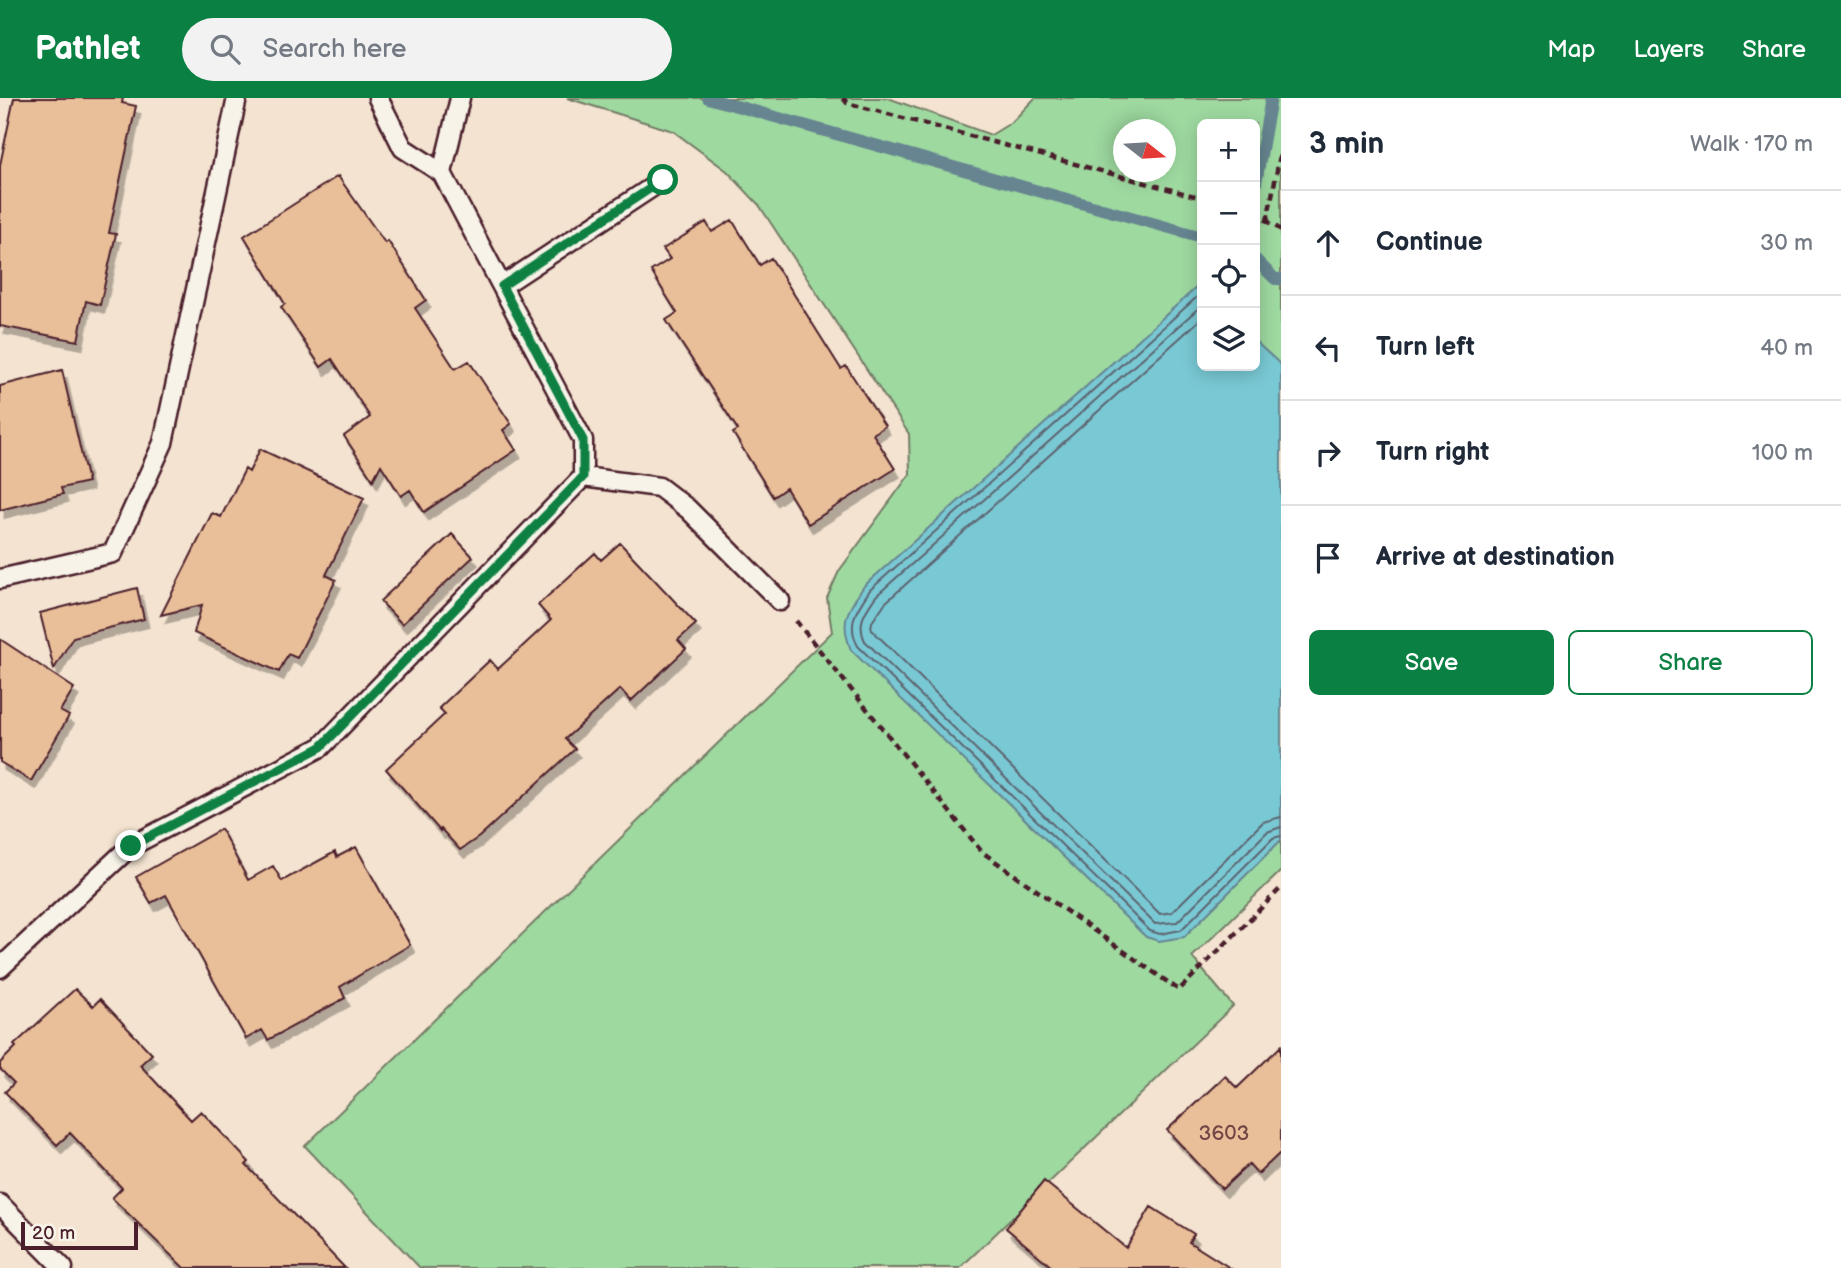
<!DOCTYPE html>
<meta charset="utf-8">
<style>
:root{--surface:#fff;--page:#f2f2f3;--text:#1f2937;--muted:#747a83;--line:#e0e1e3;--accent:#0b8043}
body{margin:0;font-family:"Balsamiq Sans",sans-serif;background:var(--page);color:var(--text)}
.controls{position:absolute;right:21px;top:21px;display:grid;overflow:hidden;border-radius:10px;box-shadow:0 4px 18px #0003}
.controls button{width:63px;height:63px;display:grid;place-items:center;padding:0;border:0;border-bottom:2px solid var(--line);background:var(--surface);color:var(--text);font:35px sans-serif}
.compass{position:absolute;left:1113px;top:21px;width:63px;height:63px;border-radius:50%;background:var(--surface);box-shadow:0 4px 18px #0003;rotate:107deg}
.scale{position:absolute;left:21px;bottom:18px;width:117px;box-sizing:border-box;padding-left:7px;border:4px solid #4a1f2b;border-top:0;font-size:19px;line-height:24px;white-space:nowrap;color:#4a1f2b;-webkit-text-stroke:5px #f7f3e8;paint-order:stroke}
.stop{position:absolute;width:21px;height:21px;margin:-16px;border:5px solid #0b8043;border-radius:50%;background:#fff}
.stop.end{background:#0b8043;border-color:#fff;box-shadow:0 2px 7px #0008}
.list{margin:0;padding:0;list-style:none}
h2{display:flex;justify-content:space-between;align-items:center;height:91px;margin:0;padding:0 28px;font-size:30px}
h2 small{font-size:23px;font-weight:400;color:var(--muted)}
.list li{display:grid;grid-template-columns:46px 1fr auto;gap:21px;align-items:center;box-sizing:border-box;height:105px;padding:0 28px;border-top:2px solid var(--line)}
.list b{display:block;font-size:26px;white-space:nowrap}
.list em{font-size:23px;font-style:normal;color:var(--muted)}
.actions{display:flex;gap:14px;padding:21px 28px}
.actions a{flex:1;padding:16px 0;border:2px solid var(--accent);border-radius:10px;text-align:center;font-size:24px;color:var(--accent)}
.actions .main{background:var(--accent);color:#fff}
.icon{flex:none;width:38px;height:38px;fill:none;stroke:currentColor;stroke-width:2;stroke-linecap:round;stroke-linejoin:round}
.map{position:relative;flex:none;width:1281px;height:1170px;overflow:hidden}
header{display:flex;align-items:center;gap:42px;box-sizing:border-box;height:98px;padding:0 35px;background:var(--accent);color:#fff}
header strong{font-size:33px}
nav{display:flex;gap:38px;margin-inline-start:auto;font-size:24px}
.search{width:490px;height:63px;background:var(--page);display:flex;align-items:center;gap:18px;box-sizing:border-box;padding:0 24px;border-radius:38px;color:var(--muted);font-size:26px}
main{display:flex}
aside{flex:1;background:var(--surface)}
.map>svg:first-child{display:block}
</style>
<header>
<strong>Pathlet</strong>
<div class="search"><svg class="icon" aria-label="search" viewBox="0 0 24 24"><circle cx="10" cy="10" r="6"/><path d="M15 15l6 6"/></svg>Search here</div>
<nav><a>Map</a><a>Layers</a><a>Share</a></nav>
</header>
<main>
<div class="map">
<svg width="1281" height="1170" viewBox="0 0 1281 1170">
<defs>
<filter id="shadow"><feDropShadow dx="4.5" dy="8" stdDeviation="0" flood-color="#0004"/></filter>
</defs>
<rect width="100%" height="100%" fill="#f3e3d0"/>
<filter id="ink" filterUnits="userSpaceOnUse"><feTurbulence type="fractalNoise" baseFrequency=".0143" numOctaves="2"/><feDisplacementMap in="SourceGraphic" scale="14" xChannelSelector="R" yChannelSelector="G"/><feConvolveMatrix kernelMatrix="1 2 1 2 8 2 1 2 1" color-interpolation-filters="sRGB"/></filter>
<g filter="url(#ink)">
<path fill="#9ed9a0" stroke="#747c66" stroke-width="2" fill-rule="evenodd" d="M 567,0 L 888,0 L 991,37 L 1012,24 L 1035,0 L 1281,0 L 1281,773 L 1192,859 L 1233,908 L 960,1170 L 420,1170 L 305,1048 L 832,534 L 827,500 L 839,473 L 910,376 L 909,336 L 759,107 L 727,73 L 673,33 ZM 1202,26 L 1255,26 L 1255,268 L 1202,268 ZM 1124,32 L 1166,32 L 1166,74 L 1124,74 Z"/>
<path fill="#79c9d4" stroke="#668590" stroke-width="2" d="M 1197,189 L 1202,194 L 1202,268 L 1255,268 L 1255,243 L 1281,267 L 1281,742 L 1184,839 L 1159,843 L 1146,839 L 851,552 C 839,522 848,512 864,488 Z"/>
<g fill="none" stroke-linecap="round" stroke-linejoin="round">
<path stroke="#5d636f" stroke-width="2" d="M 1202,198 L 1197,199 L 870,492 C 857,511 846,525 858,548 L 1150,833 L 1160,836 L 1181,832 L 1273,740 L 1281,738
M 1202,207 L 876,498 C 866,513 856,524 865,543 L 1155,826 L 1177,824 L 1267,734 L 1281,729
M 1202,220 L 885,505 L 872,524 L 871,531 L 1160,816 L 1172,814 L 1263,724 L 1281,719"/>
<path stroke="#668590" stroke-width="12" d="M 708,0 L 1202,139
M 1255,91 L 1271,0
M 1255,161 L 1275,181 L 1281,181"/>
</g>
<path fill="#e9bf99" stroke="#4a1f2b" stroke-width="2" filter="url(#shadow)" d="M 14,0 L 123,0 L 122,5 L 136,8 L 109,135 L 116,136 L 100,207 L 86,203 L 78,243 L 0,228 L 0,67 Z
M 338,78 L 385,145 L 388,143 L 426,202 L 415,210 L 455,271 L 469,263 L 511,326 L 503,332 L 516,352 L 424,414 L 410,392 L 401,398 L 381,367 L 373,382 L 344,338 L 370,319 L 332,261 L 321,269 L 281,209 L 285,206 L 244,138 Z
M 732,122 L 760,167 L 771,160 L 841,271 L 846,268 L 885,328 L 873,336 L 895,371 L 808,426 L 786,390 L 773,399 L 733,335 L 738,332 L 666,222 L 677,215 L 651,173 L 670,161 L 663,151 L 706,124 L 712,134 Z
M 62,272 L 88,384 L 61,390 L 63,396 L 0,412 L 0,288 Z
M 260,351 L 364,400 L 326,477 L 336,482 L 297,560 L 288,556 L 279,574 L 194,535 L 202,507 L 161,517 L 212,415 L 221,419 L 245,371 L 249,374 Z
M 452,436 L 473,459 L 402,526 L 380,503 Z
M 620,445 L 696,526 L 678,542 L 686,551 L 631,603 L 620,591 L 565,641 L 575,651 L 479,739 L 460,752 L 441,731 L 440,733 L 386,671 L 445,616 L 439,610 L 490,562 L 498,571 L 551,522 L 538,507 L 595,455 L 601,462 Z
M 137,490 L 144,521 L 73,539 L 54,571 L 40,515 Z
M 0,541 L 74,590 L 60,613 L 69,618 L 31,683 L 0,664 Z
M 221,731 L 248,782 L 273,768 L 282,783 L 335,754 L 337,759 L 356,749 L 410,847 L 340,889 L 345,900 L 268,942 L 262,932 L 246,941 L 166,797 L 151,805 L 136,779 Z
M 75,891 L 93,908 L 100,901 L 152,956 L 140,967 L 191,1022 L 201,1013 L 249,1064 L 246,1067 L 345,1170 L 184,1170 L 112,1100 L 122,1090 L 70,1035 L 57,1047 L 5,994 L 14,985 L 0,971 L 0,965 L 16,949 L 14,947 Z
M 1281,948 L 1281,1054 L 1258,1076 L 1249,1066 L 1222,1091 L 1167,1032 L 1225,978 L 1237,990 Z
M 1044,1083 L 1126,1150 L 1151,1109 L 1194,1136 L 1189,1144 L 1230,1170 L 1053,1170 L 1006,1130 Z"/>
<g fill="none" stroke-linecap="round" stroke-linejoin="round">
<g stroke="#4a1f2b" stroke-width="23">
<path id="lane" d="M 378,0 L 403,50 L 442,75
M 502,188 L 663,82
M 583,379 L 659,389 L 688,411 L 780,503
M 0,481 L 113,455 L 163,345 L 237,0
M 0,870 L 131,748 L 321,649 L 583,379 L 583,342 L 442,75 L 460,0
M 0,1106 L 63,1170"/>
</g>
<path stroke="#4a1f2b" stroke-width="4.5" stroke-dasharray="7 5" stroke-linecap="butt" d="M 843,0 L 847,5 L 1202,100
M 1255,115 L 1281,132
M 1267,123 L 1281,52
M 796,523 L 982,754 L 1179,892 L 1281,790"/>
<use href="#lane" stroke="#f7f3e8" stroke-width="18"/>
</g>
</g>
<g fill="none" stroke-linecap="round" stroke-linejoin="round" filter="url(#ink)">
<path stroke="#0b8043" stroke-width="9" d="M 131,748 L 321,649 L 583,379 L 583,342 L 502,188 L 663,82"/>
</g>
<g text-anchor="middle" stroke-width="6" stroke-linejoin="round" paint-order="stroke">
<g font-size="21" fill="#724746">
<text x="1224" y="1042">3603</text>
</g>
</g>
</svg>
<div class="controls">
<button>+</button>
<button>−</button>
<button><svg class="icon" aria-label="locate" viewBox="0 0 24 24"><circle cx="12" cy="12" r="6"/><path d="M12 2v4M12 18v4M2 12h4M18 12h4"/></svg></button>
<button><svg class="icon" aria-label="layers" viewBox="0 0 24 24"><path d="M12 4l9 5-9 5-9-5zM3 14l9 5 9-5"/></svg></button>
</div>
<svg class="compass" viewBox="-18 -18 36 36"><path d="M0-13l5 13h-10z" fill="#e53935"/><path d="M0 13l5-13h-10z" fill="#747a83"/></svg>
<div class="scale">20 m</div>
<div class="stop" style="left:663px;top:82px"></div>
<div class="stop end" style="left:131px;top:748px"></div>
</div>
<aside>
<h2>3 min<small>Walk · 170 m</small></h2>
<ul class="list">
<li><svg class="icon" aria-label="ahead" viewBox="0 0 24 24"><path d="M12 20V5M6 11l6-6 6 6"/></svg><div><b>Continue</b></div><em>30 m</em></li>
<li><svg class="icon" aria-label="left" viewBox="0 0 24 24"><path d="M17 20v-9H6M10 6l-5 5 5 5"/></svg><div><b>Turn left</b></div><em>40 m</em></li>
<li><svg class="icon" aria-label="right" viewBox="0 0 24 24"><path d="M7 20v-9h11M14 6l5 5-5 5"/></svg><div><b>Turn right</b></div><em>100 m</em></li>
<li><svg class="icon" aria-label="arrive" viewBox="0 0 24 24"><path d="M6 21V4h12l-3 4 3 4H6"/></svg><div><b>Arrive at destination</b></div></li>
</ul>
<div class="actions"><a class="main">Save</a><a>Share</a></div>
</aside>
</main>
